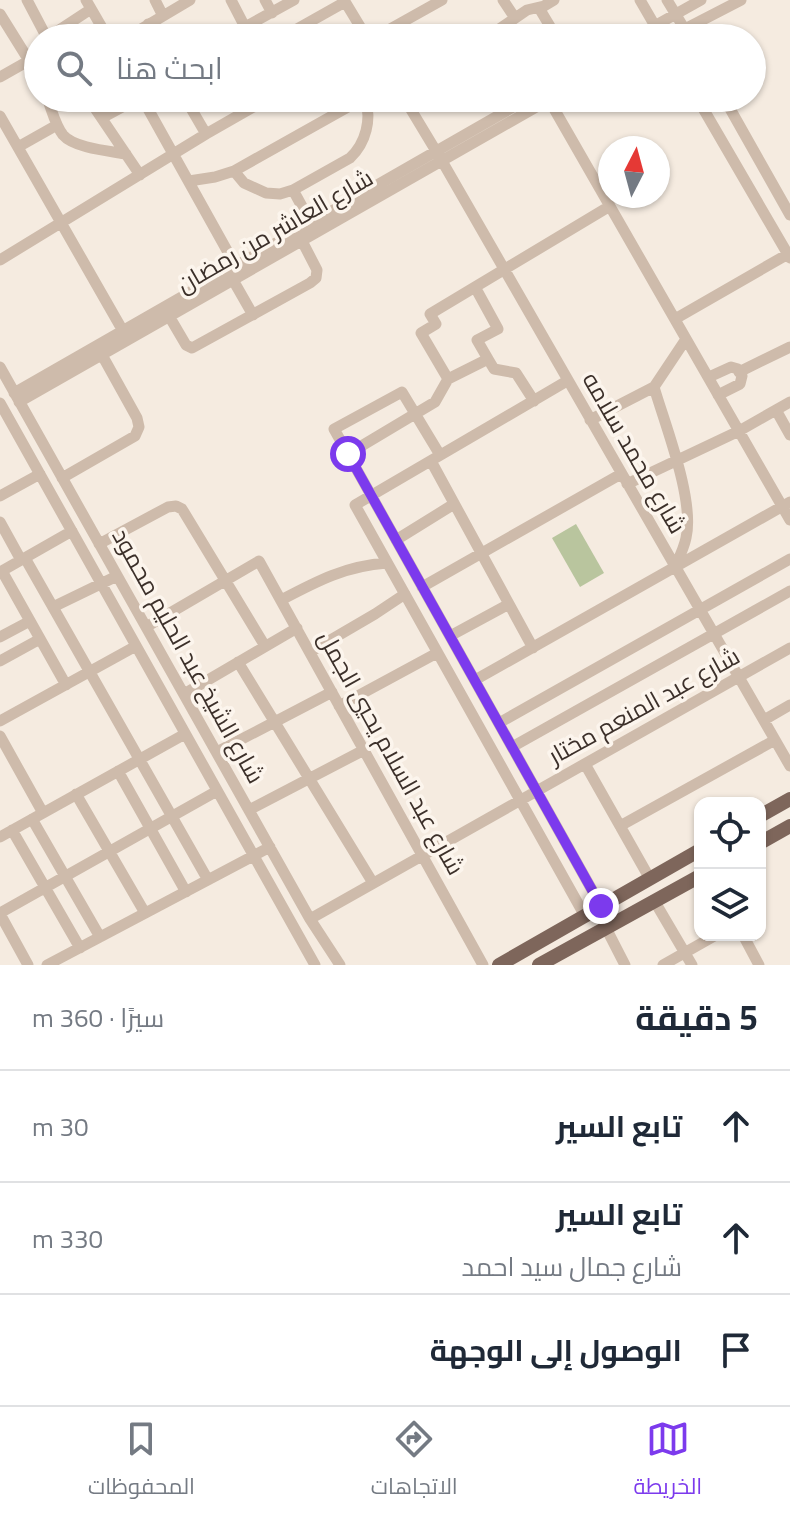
<!DOCTYPE html>
<html lang="ar">
<meta charset="utf-8">
<style>
:root{--surface:#fff;--page:#f2f2f3;--text:#1f2937;--muted:#747a83;--line:#e0e1e3;--accent:#7c3aed}
body{margin:0;font-family:"Titillium Web",Cairo,sans-serif;background:var(--page);color:var(--text);direction:rtl}
.controls{position:absolute;right:24px;bottom:24px;display:grid;overflow:hidden;border-radius:16px;box-shadow:0 2px 6px #0004}
.controls button{width:72px;height:72px;display:grid;place-items:center;padding:0;border:0;border-bottom:2px solid var(--line);background:var(--surface);color:var(--text);font:40px sans-serif}
.compass{position:absolute;left:598px;top:136px;width:72px;height:72px;border-radius:50%;background:var(--surface);box-shadow:0 2px 6px #0004;rotate:6deg}
.stop{position:absolute;width:24px;height:24px;margin:-18px;border:6px solid #7c3aed;border-radius:50%;background:#fff}
.stop.end{background:#7c3aed;border-color:#fff;box-shadow:0 2px 8px #0008}
.list{margin:0;padding:0;list-style:none}
h2{display:flex;justify-content:space-between;align-items:center;height:104px;margin:0;padding:0 32px;font-size:34px}
h2 small{font-size:26px;font-weight:400;color:var(--muted)}
.list li{display:grid;grid-template-columns:52px 1fr auto;gap:24px;align-items:center;box-sizing:border-box;height:112px;padding:0 32px;border-top:2px solid var(--line)}
.list b{display:block;font-size:30px;white-space:nowrap}
.list p{margin:0;font-size:26px;white-space:nowrap;color:var(--muted)}
.list em{font-size:26px;font-style:normal;color:var(--muted)}
.icon{flex:none;width:44px;height:44px;fill:none;stroke:currentColor;stroke-width:2;stroke-linecap:round;stroke-linejoin:round}
.map{position:relative;flex:none;width:790px;height:965px;overflow:hidden;direction:ltr}
.search{position:absolute;background:var(--surface);box-shadow:0 2px 6px #0004;left:24px;right:24px;top:24px;height:88px;display:flex;align-items:center;gap:20px;box-sizing:border-box;padding:0 28px;border-radius:44px;color:var(--muted);font-size:30px}
.sheet{height:440px;background:var(--surface)}
nav{display:flex;justify-content:space-around;align-items:center;box-sizing:border-box;height:112px;border-top:2px solid var(--line);background:var(--surface);font-size:22px;color:var(--muted)}
nav a{display:grid;justify-items:center;gap:4px}
nav .on{color:var(--accent)}
.map>svg:first-child{display:block}
</style>
<div class="map">
<svg width="790" height="965" viewBox="0 0 790 965">
<rect width="100%" height="100%" fill="#f5ebe0"/>
<path fill="#b9c59e" d="M 576,524 L 604,573 L 580,587 L 552,538 Z"/>
<g fill="none" stroke-linecap="round" stroke-linejoin="round">
<path stroke="#cebbab" stroke-width="11" d="M 27,0 L 47,38
M 86,0 L 108,38
M 155,0 L 163,16
M 231,0 L 245,27
M 265,0 L 272,13
M 344,0 L 367,38
M 503,0 L 515,18
M 640,0 L 662,38
M 667,0 L 690,38
M 539,8 L 557,38
M 0,14 L 38,75
M 148,24 L 156,38
M 685,29 L 741,0
M 47,38 L 91,9
M 126,38 L 190,0
M 225,38 L 294,0
M 281,38 L 345,2
M 374,38 L 442,0
M 486,38 L 527,10 L 544,6 L 554,0
M 633,38 L 701,0
M 0,77 L 30,60
M 47,98 C 52,110 55,125 63,135 C 74,148 109,151 126,154
M 88,98 L 140,175
M 142,98 L 239,272
M 185,98 L 206,134
M 404,98 L 442,161 L 790,766
M 697,98 L 790,258
M 724,98 L 790,215
M 549,100 L 790,520
M 0,116 L 123,331
M 102,118 L 139,98
M 18,147 L 57,125
M 234,171 L 244,183 L 266,193 L 280,194 L 293,190 L 350,158 C 366,143 372,119 365,98
M 189,181 L 215,177 L 234,171 L 364,98
M 293,190 L 311,223
M 0,260 L 206,134 L 269,98
M 233,280 L 253,315
M 169,316 L 186,345 L 192,348 L 310,283 L 316,278 L 317,270 L 302,241
M 675,319 L 788,254
M 488,359 L 494,369 L 516,373 L 534,401
M 0,367 L 310,919 L 340,965
M 739,372 L 790,347
M 709,377 L 731,367 L 738,369 L 742,376 L 740,384 L 718,395
M 448,379 L 421,333 L 436,324 L 430,314 L 610,206
M 567,381 L 355,505 L 585,916
M 654,387 C 665,425 695,500 686,538 C 684,548 679,558 675,567
M 14,393 L 529,98
M 19,402 L 552,98
M 0,403 L 315,965
M 776,410 L 790,435
M 590,420 L 654,387 L 686,339
M 348,454 L 435,402 L 448,379 L 488,359 L 477,340 L 498,329 L 475,287
M 440,455 L 402,392 L 334,429 L 601,906
M 431,461 L 533,648
M 62,478 L 135,436 L 139,427 L 137,418 L 102,355
M 627,484 L 739,431 L 790,402
M 0,496 L 40,474
M 0,522 L 21,560
M 396,540 L 454,504
M 99,544 L 168,507 L 176,506 L 182,509 L 265,646
M 25,558 L 208,880
M 2,571 L 66,685
M 0,572 L 72,531
M 422,587 L 621,474
M 281,600 C 317,581 345,566 387,563
M 53,607 L 117,576
M 146,627 L 259,561 L 483,965
M 450,636 L 509,604
M 0,637 L 30,621
M 310,652 L 375,614 L 405,594
M 0,661 L 40,639
M 238,662 L 373,883
M 475,680 L 790,502
M 184,694 L 297,628
M 339,706 L 437,653
M 764,720 L 790,705
M 0,721 L 136,646
M 499,723 L 790,559
M 0,736 L 43,813
M 512,747 L 790,591
M 217,752 L 332,692
M 585,764 L 650,879
M 118,771 L 186,892
M 76,794 L 145,913
M 249,810 L 364,750
M 32,819 L 100,937
M 620,826 L 775,740
M 12,830 L 80,948
M 0,837 L 185,734
M 655,902 L 692,965
M 0,913 L 217,791
M 0,914 L 28,965
M 310,919 L 790,648
M 606,928 L 625,965
M 743,935 L 759,965
M 47,965 L 270,847
M 663,965 L 716,935"/>
<path stroke="#7e665b" stroke-width="14" d="M 760,816 L 790,799
M 760,843 L 790,826
M 499,965 L 700,850
M 539,965 L 700,876"/>
</g>
<g fill="none" stroke-linecap="round" stroke-linejoin="round">
<path stroke="#7c3aed" stroke-width="10" d="M 348,454 L 601,906"/>
</g>
<g text-anchor="middle" stroke-width="7" stroke-linejoin="round" paint-order="stroke">
<g font-size="24" fill="#3c302a" stroke="#fcf5ed">
<text transform="translate(275 231) rotate(-30)" y="8">شارع العاشر من رمضان</text>
<text transform="translate(634 453) rotate(60)" y="8">شارع محمد سلامه</text>
<text transform="translate(188 656) rotate(61)" y="8">شارع الشيخ عبد الحليم محمود</text>
<text transform="translate(644 706) rotate(-29)" y="8">شارع عبد المنعم مختار</text>
<text transform="translate(391 753) rotate(61)" y="8">شارع عبد السلام يحيي الجمل</text>
</g>
</g>
</svg>
<div class="controls">
<button><svg class="icon" aria-label="locate" viewBox="0 0 24 24"><circle cx="12" cy="12" r="6"/><path d="M12 2v4M12 18v4M2 12h4M18 12h4"/></svg></button>
<button><svg class="icon" aria-label="layers" viewBox="0 0 24 24"><path d="M12 4l9 5-9 5-9-5zM3 14l9 5 9-5"/></svg></button>
</div>
<svg class="compass" viewBox="-18 -18 36 36"><path d="M0-13l5 13h-10z" fill="#e53935"/><path d="M0 13l5-13h-10z" fill="#747a83"/></svg>
<div class="stop" style="left:348px;top:454px"></div>
<div class="stop end" style="left:601px;top:906px"></div>
<div class="search"><svg class="icon" aria-label="search" viewBox="0 0 24 24"><circle cx="10" cy="10" r="6"/><path d="M15 15l6 6"/></svg>ابحث هنا</div>
</div>
<section class="sheet">
<h2>5 دقيقة<small>سيرًا · 360 m</small></h2>
<ul class="list">
<li><svg class="icon" aria-label="ahead" viewBox="0 0 24 24"><path d="M12 20V5M6 11l6-6 6 6"/></svg><div><b>تابع السير</b></div><em>30 m</em></li>
<li><svg class="icon" aria-label="ahead" viewBox="0 0 24 24"><path d="M12 20V5M6 11l6-6 6 6"/></svg><div><b>تابع السير</b><p>شارع جمال سيد احمد</p></div><em>330 m</em></li>
<li><svg class="icon" aria-label="arrive" viewBox="0 0 24 24"><path d="M6 21V4h12l-3 4 3 4H6"/></svg><div><b>الوصول إلى الوجهة</b></div></li>
</ul>
</section>
<nav>
<a class="on"><svg class="icon" aria-label="map" viewBox="0 0 24 24"><path d="M3 6l6-2 6 2 6-2v14l-6 2-6-2-6 2zM9 4v14M15 6v14"/></svg>الخريطة</a>
<a><svg class="icon" aria-label="directions" viewBox="0 0 24 24"><path d="M12 3l9 9-9 9-9-9zM9 14v-3h6M13 9l2 2-2 2"/></svg>الاتجاهات</a>
<a><svg class="icon" aria-label="saved" viewBox="0 0 24 24"><path d="M7 4h10v16l-5-4-5 4z"/></svg>المحفوظات</a>
</nav>
